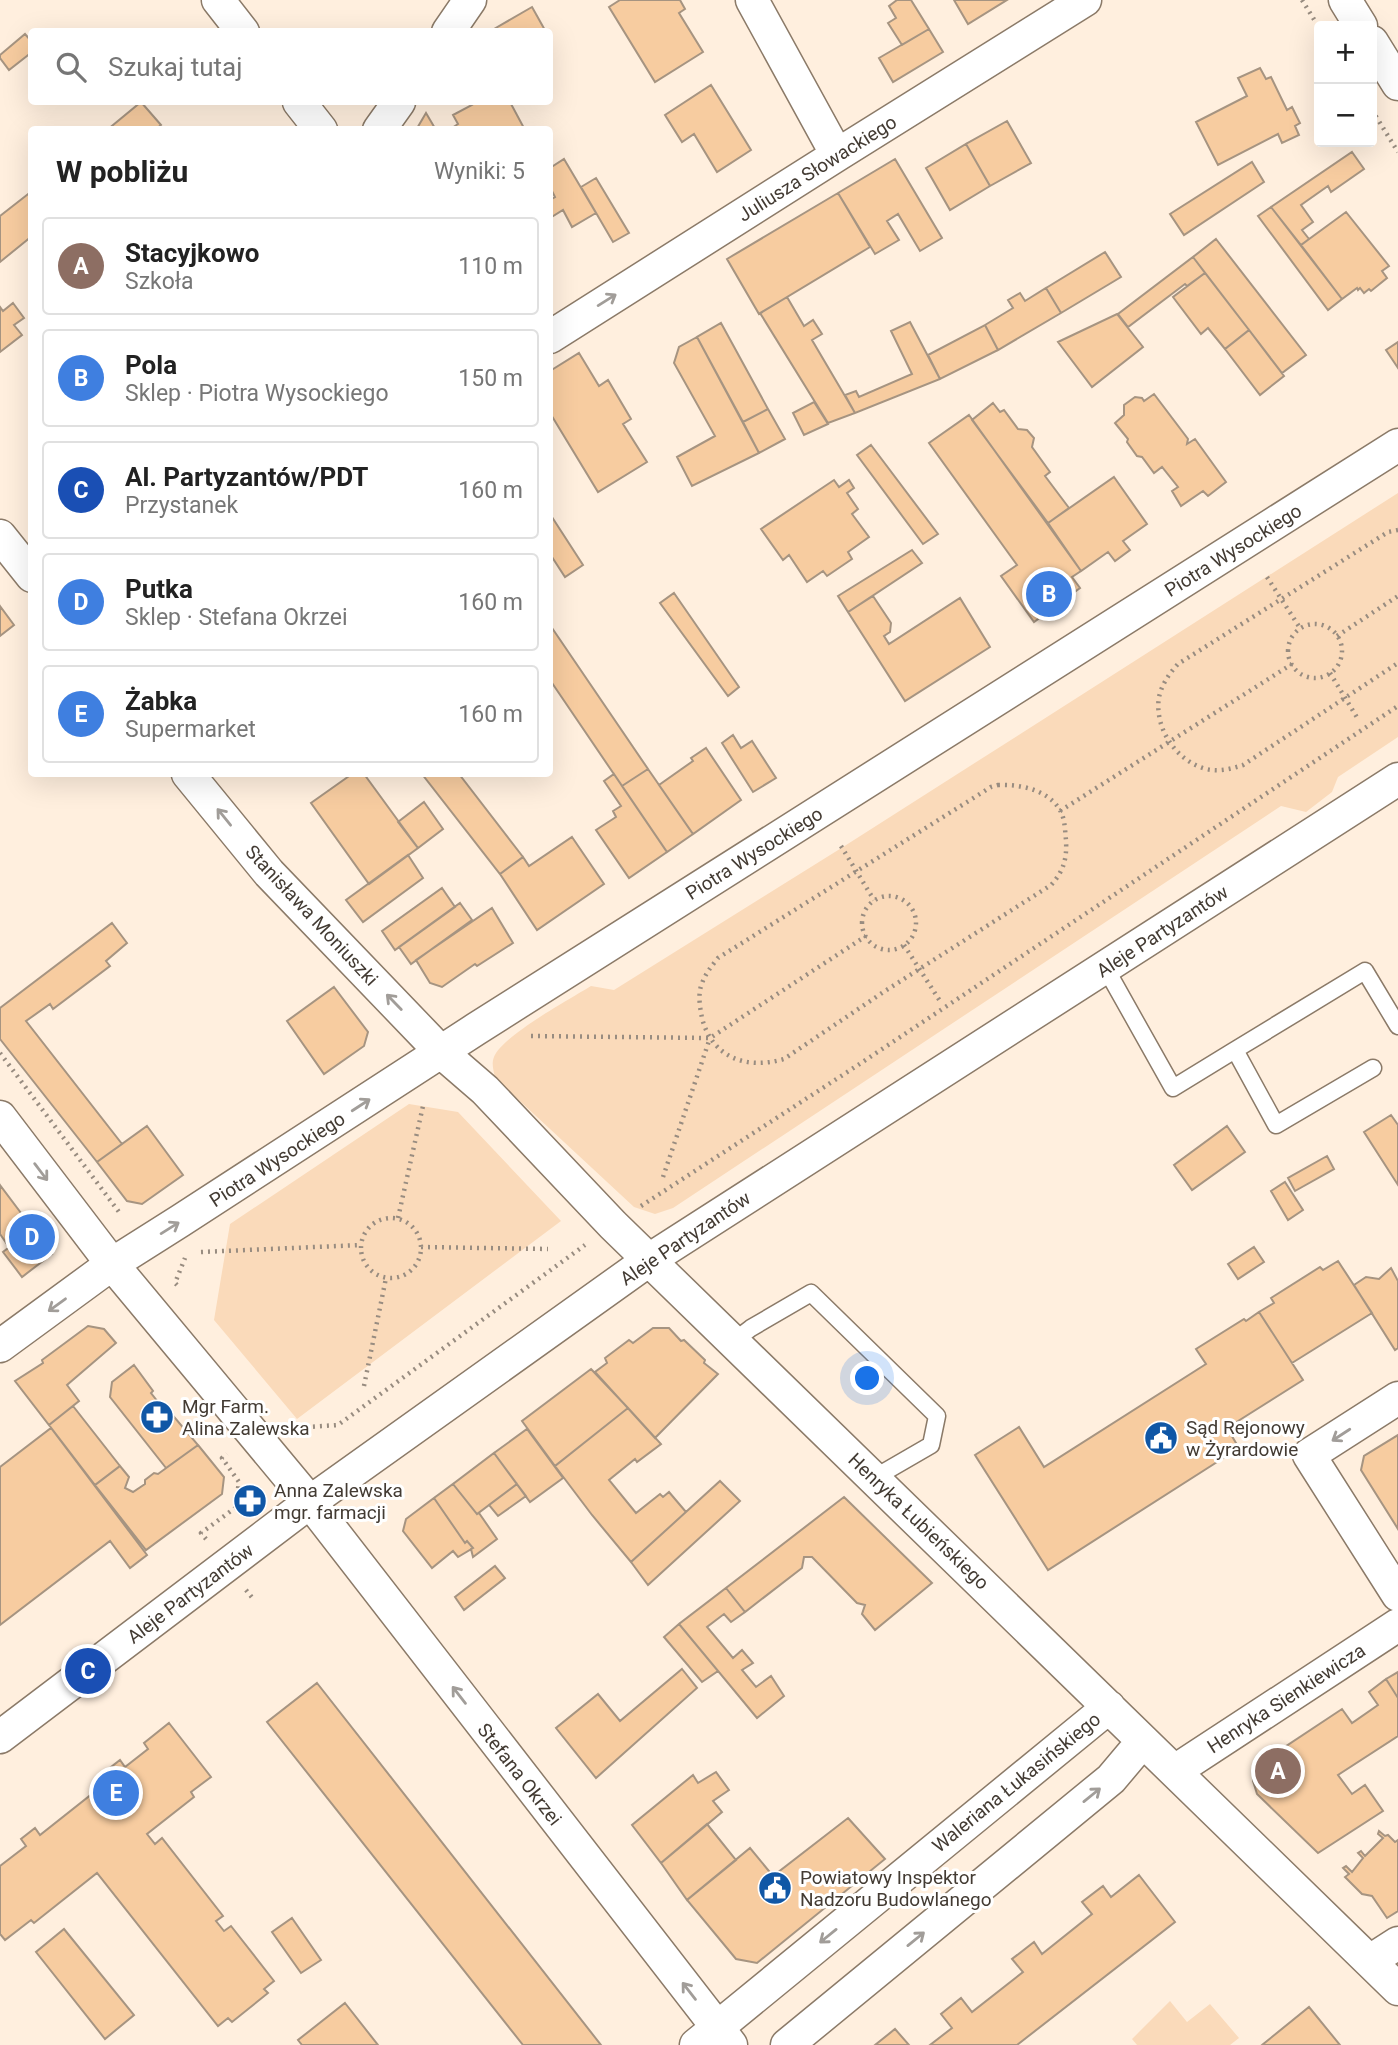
<!DOCTYPE html>
<html lang="pl">
<meta charset="utf-8">
<style>
:root{--surface:#fff;--page:#f6f6f6;--text:#222;--muted:#767676;--line:#e0e0e0;--accent:#1057a6}
body{margin:0;font-family:Roboto,sans-serif;background:var(--page);color:var(--text)}
.controls{position:absolute;right:21px;top:21px;display:grid;overflow:hidden;border-radius:7px;box-shadow:0 7px 28px #0002}
.controls button{width:63px;height:63px;display:grid;place-items:center;padding:0;border:0;border-bottom:2px solid var(--line);background:var(--surface);color:var(--text);font:35px sans-serif}
.you{position:absolute;left:868px;top:1379px;width:24px;height:24px;margin:-18px;border:5px solid #fff;border-radius:50%;background:#1a73e8;box-shadow:0 0 0 10px #1a73e833}
.badge{display:grid;place-items:center;width:46px;height:46px;border-radius:50%;background:var(--accent);color:#fff;font-size:23px;font-weight:700}
.pin{position:absolute;translate:-50% -50%;border:4px solid #fff;box-shadow:0 2px 7px #0006}
.list{margin:0;padding:0;list-style:none}
h2{display:flex;justify-content:space-between;align-items:center;height:91px;margin:0;padding:0 28px;font-size:30px}
h2 small{font-size:23px;font-weight:400;color:var(--muted)}
.list li{display:grid;grid-template-columns:46px 1fr auto;gap:21px;align-items:center;box-sizing:border-box;height:98px;margin:0 14px 14px;padding:0 14px;border:2px solid var(--line);border-radius:7px}
.list b{display:block;font-size:26px;white-space:nowrap}
.list p{margin:0;font-size:23px;white-space:nowrap;color:var(--muted)}
.list em{font-size:23px;font-style:normal;color:var(--muted)}
.icon{flex:none;width:38px;height:38px;fill:none;stroke:currentColor;stroke-width:2;stroke-linecap:round;stroke-linejoin:round}
.map{position:relative;flex:none;width:1398px;height:2045px;overflow:hidden}
.search{position:absolute;background:var(--surface);box-shadow:0 7px 28px #0002;left:28px;top:28px;width:525px;height:77px;display:flex;align-items:center;gap:18px;box-sizing:border-box;padding:0 24px;border-radius:7px;color:var(--muted);font-size:26px}
.panel{position:absolute;background:var(--surface);box-shadow:0 7px 28px #0002;left:28px;top:126px;width:525px;height:651px;border-radius:7px}
.map>svg:first-child{display:block}
</style>
<div class="map">
<svg width="1398" height="2045" viewBox="0 0 1398 2045">
<rect width="100%" height="100%" fill="#ffefde"/>
<path fill="#fadaba" d="M 1398,493 L 1398,737 L 1338,777 L 1332,792 L 1306,812 L 1281,806 L 673,1208 L 655,1214 L 634,1207 L 495,1078 C 494,1071 491,1064 494,1057 C 502,1036 570,999 591,986 L 614,990 L 843,847 Z
M 409,1104 L 458,1112 L 561,1221 L 297,1419 L 214,1320 L 230,1224 Z
M 1170,2001 L 1187,2022 L 1210,2004 L 1239,2038 L 1230,2045 L 1137,2045 L 1132,2039 Z"/>
<path fill="#f7cca0" stroke="#a69481" stroke-width="2" d="M 620,0 L 680,0 L 685,9 L 679,13 L 703,52 L 655,82 L 609,7 Z
M 897,0 L 911,0 L 929,29 L 902,45 L 888,23 L 896,18 L 889,6 Z
M 954,0 L 1007,0 L 968,24 Z
M 532,7 L 546,32 L 496,32 L 494,29 Z
M 929,29 L 943,52 L 893,82 L 879,58 Z
M 25,34 L 32,42 L 32,52 L 9,70 L 0,58 L 0,55 Z
M 1260,68 L 1266,79 L 1271,77 L 1287,110 L 1292,107 L 1300,123 L 1295,126 L 1299,135 L 1282,143 L 1278,134 L 1218,165 L 1196,122 L 1247,96 L 1238,78 Z
M 711,85 L 751,150 L 717,172 L 694,134 L 682,142 L 665,115 Z
M 141,102 L 161,125 L 155,130 L 107,130 Z
M 470,102 L 510,102 L 525,130 L 449,130 L 458,124 L 453,115 L 472,105 Z
M 426,113 L 436,130 L 416,130 Z
M 1007,121 L 1031,163 L 990,186 L 966,144 Z
M 966,144 L 990,186 L 950,210 L 926,168 Z
M 1352,152 L 1364,169 L 1331,192 L 1328,186 L 1301,205 L 1313,222 L 1302,230 L 1309,239 L 1301,245 L 1271,207 Z
M 564,159 L 596,213 L 572,227 L 563,210 L 550,218 L 550,200 L 555,197 L 550,187 L 550,168 Z
M 895,159 L 942,238 L 920,251 L 898,214 L 887,221 L 899,240 L 875,254 L 838,193 Z
M 1252,162 L 1264,182 L 1184,235 L 1170,214 Z
M 596,178 L 629,233 L 613,242 L 581,187 Z
M 32,191 L 32,236 L 0,262 L 0,216 Z
M 838,193 L 870,247 L 759,314 L 727,259 Z
M 1271,207 L 1342,299 L 1328,310 L 1258,216 Z
M 1346,212 L 1389,266 L 1382,271 L 1387,278 L 1371,291 L 1369,289 L 1364,293 L 1360,288 L 1358,290 L 1357,288 L 1342,299 L 1301,245 Z
M 1216,239 L 1306,355 L 1282,373 L 1193,257 Z
M 1105,252 L 1121,277 L 1061,313 L 1046,288 Z
M 1193,257 L 1205,273 L 1187,286 L 1185,284 L 1128,327 L 1118,314 Z
M 1205,273 L 1249,330 L 1225,349 L 1208,328 L 1201,334 L 1173,297 Z
M 1046,288 L 1061,313 L 998,350 L 985,325 L 1013,308 L 1008,300 L 1020,293 L 1025,301 Z
M 787,297 L 804,326 L 813,320 L 822,334 L 812,340 L 855,413 L 828,423 L 760,313 Z
M 13,303 L 24,318 L 14,325 L 22,335 L 0,352 L 0,307 L 3,311 Z
M 1117,314 L 1143,347 L 1092,387 L 1058,342 Z
M 910,322 L 940,379 L 855,413 L 845,395 L 856,391 L 859,397 L 912,374 L 891,331 Z
M 721,323 L 768,409 L 743,422 L 697,337 Z
M 985,325 L 998,350 L 940,379 L 928,355 Z
M 1249,330 L 1284,376 L 1260,395 L 1225,349 Z
M 697,337 L 759,453 L 692,486 L 677,457 L 715,436 L 674,363 L 679,347 Z
M 1398,342 L 1398,368 L 1386,350 Z
M 579,353 L 599,386 L 608,380 L 631,419 L 623,424 L 647,462 L 598,492 L 550,413 L 550,371 Z
M 1154,394 L 1188,439 L 1187,444 L 1195,439 L 1226,482 L 1208,496 L 1203,491 L 1181,506 L 1172,491 L 1178,487 L 1162,467 L 1154,473 L 1142,457 L 1137,456 L 1127,442 L 1128,439 L 1115,423 L 1124,415 L 1124,405 L 1135,397 L 1142,398 L 1144,401 Z
M 814,402 L 828,424 L 804,435 L 793,413 Z
M 993,403 L 1000,412 L 1004,410 L 1018,429 L 1027,430 L 1034,438 L 1032,447 L 1050,472 L 1045,476 L 1069,508 L 1048,523 L 972,420 Z
M 768,409 L 785,439 L 759,453 L 743,422 Z
M 969,415 L 1081,571 L 1072,577 L 1080,588 L 1034,622 L 1001,576 L 1017,565 L 929,443 Z
M 871,445 L 938,534 L 923,544 L 857,455 Z
M 1114,477 L 1147,524 L 1123,541 L 1130,550 L 1115,561 L 1108,552 L 1081,571 L 1048,523 Z
M 834,480 L 839,487 L 849,480 L 854,488 L 847,493 L 858,509 L 852,514 L 869,537 L 848,552 L 852,559 L 827,576 L 823,571 L 807,582 L 789,555 L 783,560 L 761,529 Z
M 550,514 L 583,565 L 565,577 L 550,554 Z
M 912,550 L 922,563 L 848,612 L 838,596 Z
M 674,593 L 739,687 L 728,696 L 660,603 Z
M 873,596 L 891,623 L 890,632 L 884,636 L 889,644 L 960,598 L 990,647 L 905,701 L 848,612 Z
M 0,606 L 14,625 L 0,636 Z
M 550,625 L 648,769 L 622,786 L 550,680 Z
M 733,735 L 741,748 L 752,741 L 776,778 L 753,792 L 722,743 Z
M 706,748 L 741,800 L 693,834 L 659,785 L 693,761 L 691,758 Z
M 648,769 L 693,834 L 667,852 L 622,786 Z
M 352,774 L 364,774 L 418,848 L 369,884 L 311,803 Z
M 422,774 L 459,774 L 523,857 L 500,874 Z
M 614,774 L 667,852 L 629,878 L 596,830 L 616,817 L 613,811 L 621,806 L 604,781 Z
M 424,802 L 443,829 L 418,848 L 398,822 Z
M 572,837 L 604,884 L 537,930 L 500,874 L 523,857 L 529,866 Z
M 408,855 L 423,878 L 363,922 L 346,900 Z
M 442,888 L 455,907 L 395,950 L 382,931 Z
M 460,903 L 472,920 L 411,964 L 399,947 Z
M 492,908 L 513,943 L 477,966 L 475,964 L 442,987 L 430,983 L 416,960 Z
M 112,923 L 127,943 L 106,961 L 110,966 L 53,1009 L 50,1004 L 26,1021 L 122,1144 L 97,1162 L 0,1039 L 0,1008 Z
M 334,987 L 368,1032 L 364,1046 L 324,1074 L 287,1021 Z
M 1391,1115 L 1398,1125 L 1398,1185 L 1364,1132 Z
M 147,1126 L 183,1175 L 142,1204 L 127,1201 L 97,1162 Z
M 1227,1126 L 1245,1152 L 1192,1190 L 1174,1165 Z
M 1327,1156 L 1334,1169 L 1295,1191 L 1288,1178 Z
M 1285,1182 L 1303,1210 L 1288,1220 L 1271,1191 Z
M 0,1185 L 33,1229 L 9,1247 L 0,1234 Z
M 33,1229 L 52,1254 L 22,1277 L 3,1252 Z
M 1254,1247 L 1264,1262 L 1238,1279 L 1228,1264 Z
M 1338,1261 L 1372,1313 L 1292,1363 L 1259,1312 L 1274,1303 L 1271,1298 L 1320,1267 L 1323,1270 Z
M 1391,1268 L 1398,1281 L 1398,1348 L 1395,1350 L 1354,1285 L 1366,1277 L 1379,1279 Z
M 1259,1312 L 1303,1380 L 1227,1428 L 1239,1448 L 1048,1570 L 975,1455 L 1019,1427 L 1044,1467 L 1206,1364 L 1196,1349 L 1244,1319 L 1246,1321 Z
M 88,1326 L 104,1329 L 116,1343 L 67,1385 L 79,1401 L 49,1425 L 15,1381 L 43,1363 L 42,1360 Z
M 653,1328 L 669,1328 L 681,1341 L 684,1340 L 705,1360 L 704,1363 L 718,1374 L 655,1438 L 595,1372 L 607,1363 L 605,1358 L 629,1340 L 633,1343 Z
M 134,1365 L 153,1391 L 151,1393 L 162,1407 L 164,1405 L 198,1445 L 166,1468 L 110,1397 L 112,1382 Z
M 591,1369 L 628,1408 L 555,1466 L 522,1421 Z
M 73,1406 L 120,1466 L 95,1485 L 49,1425 Z
M 628,1408 L 661,1444 L 637,1462 L 635,1459 L 609,1480 L 636,1513 L 660,1494 L 663,1497 L 669,1492 L 686,1512 L 631,1562 L 592,1515 L 555,1466 Z
M 51,1428 L 147,1555 L 130,1568 L 110,1541 L 0,1625 L 0,1467 Z
M 527,1429 L 563,1478 L 530,1502 L 494,1453 Z
M 1398,1435 L 1398,1529 L 1361,1470 L 1364,1456 Z
M 198,1445 L 224,1477 L 222,1494 L 146,1550 L 95,1485 L 120,1466 L 129,1477 L 125,1488 L 133,1492 L 145,1484 L 145,1480 L 154,1473 L 158,1474 Z
M 494,1453 L 517,1484 L 477,1514 L 453,1484 Z
M 720,1481 L 740,1501 L 648,1585 L 631,1562 Z
M 453,1484 L 477,1514 L 479,1513 L 497,1539 L 473,1557 L 471,1549 L 473,1548 L 467,1541 L 465,1543 L 434,1498 Z
M 517,1484 L 526,1496 L 498,1516 L 489,1505 Z
M 844,1497 L 932,1583 L 875,1630 L 862,1614 L 865,1605 L 857,1603 L 812,1557 L 804,1557 L 802,1568 L 745,1612 L 726,1588 Z
M 434,1498 L 465,1543 L 467,1541 L 473,1548 L 458,1557 L 453,1551 L 432,1568 L 403,1531 L 406,1519 Z
M 495,1566 L 505,1578 L 464,1610 L 455,1597 Z
M 726,1588 L 745,1612 L 731,1622 L 724,1614 L 707,1627 L 733,1658 L 742,1650 L 753,1663 L 742,1670 L 756,1687 L 771,1676 L 784,1696 L 757,1718 L 679,1624 Z
M 679,1624 L 718,1671 L 702,1682 L 664,1637 Z
M 682,1669 L 697,1688 L 596,1778 L 556,1728 L 598,1694 L 620,1721 Z
M 1398,1672 L 1398,1698 L 1386,1679 Z
M 1386,1679 L 1398,1698 L 1398,1736 L 1338,1775 L 1352,1794 L 1365,1785 L 1383,1811 L 1318,1853 L 1257,1794 L 1253,1781 L 1254,1770 L 1259,1764 L 1342,1709 L 1352,1723 L 1378,1705 L 1369,1692 Z
M 317,1683 L 601,2045 L 523,2045 L 267,1722 Z
M 169,1723 L 211,1777 L 191,1792 L 194,1797 L 147,1834 L 155,1844 L 162,1838 L 223,1916 L 216,1921 L 224,1931 L 231,1926 L 274,1981 L 264,1989 L 268,1993 L 232,2022 L 228,2018 L 218,2026 L 97,1873 L 34,1923 L 31,1920 L 5,1940 L 0,1934 L 0,1866 L 26,1846 L 21,1839 L 35,1828 L 40,1835 L 112,1778 L 106,1771 L 120,1760 L 125,1767 L 148,1749 L 144,1743 Z
M 716,1772 L 729,1790 L 713,1801 L 722,1812 L 661,1863 L 632,1825 L 693,1775 L 698,1783 Z
M 848,1818 L 885,1859 L 757,1963 L 736,1959 L 687,1900 L 750,1848 L 773,1876 Z
M 707,1824 L 736,1860 L 687,1900 L 661,1863 Z
M 1379,1831 L 1385,1836 L 1388,1835 L 1395,1842 L 1398,1840 L 1398,1911 L 1387,1918 L 1372,1896 L 1362,1894 L 1345,1877 L 1349,1874 L 1343,1868 L 1346,1866 L 1352,1872 L 1363,1858 L 1358,1853 L 1361,1851 L 1365,1856 L 1383,1838 L 1378,1834 Z
M 1139,1875 L 1175,1922 L 1017,2045 L 930,2045 L 952,2028 L 941,2014 L 961,1998 L 972,2012 L 1023,1972 L 1012,1959 L 1034,1942 L 1042,1954 L 1092,1914 L 1082,1902 L 1103,1886 L 1111,1897 Z
M 292,1918 L 321,1960 L 301,1973 L 272,1932 Z
M 64,1929 L 134,2015 L 105,2039 L 36,1952 Z
M 345,2003 L 378,2045 L 302,2045 L 298,2040 Z
M 1309,2007 L 1340,2045 L 1262,2045 Z
M 895,2029 L 909,2045 L 875,2045 Z"/>
<g fill="none" stroke-linecap="round" stroke-linejoin="round">
<g stroke="#8b7a68" stroke-width="19">
<path id="service" d="M 1105,967 L 1173,1088 L 1235,1050
M 1373,1068 L 1276,1125 L 1235,1050 L 1365,971 L 1398,1026
M 734,1341 L 751,1328 L 811,1293 L 937,1416 L 931,1445 L 874,1478"/>
</g>
<g stroke="#8b7a68" stroke-width="35">
<path id="minor" d="M 218,0 L 243,32
M 752,0 L 837,155
M 1345,0 L 1361,26
M 448,32 L 470,0
M 1372,42 L 1398,84
M 299,102 L 321,130
M 379,130 L 399,102
M 550,337 L 837,155 L 1085,0
M 0,536 L 32,576
M 188,774 L 269,873 L 441,1052 L 485,1090 L 613,1225 L 1398,1989
M 0,1117 L 112,1264 L 310,1502 L 731,2045
M 0,1346 L 112,1264 L 180,1221 L 476,1029 L 1398,445
M 1398,1398 L 1309,1455 L 1398,1595
M 0,1737 L 310,1502 L 649,1260 L 1398,779
M 1175,1771 L 1398,1625
M 1370,1961 L 1398,1943
M 696,2045 L 1109,1707
M 787,2045 L 1111,1779 L 1143,1741"/>
</g>
<path stroke="#988c80" stroke-width="4.5" stroke-dasharray="2 5" stroke-linecap="butt" d="M 1302,0 L 1315,21
M 1372,110 L 1398,152
M 1398,530 L 1388,532 L 1178,664 C 1169,674 1162,684 1159,697 C 1154,728 1176,761 1206,769 C 1219,772 1231,769 1243,765 L 1398,663
M 1267,577 L 1300,628
M1288 651a27 27 0 1 1 54 0a27 27 0 1 1-54 0Z
M 1337,636 L 1398,596
M 1330,673 L 1358,719
M 998,785 C 1020,784 1050,790 1061,812 C 1065,820 1065,831 1066,840 C 1067,858 1064,871 1051,885 L 885,991 L 784,1059 C 747,1070 712,1058 702,1018 C 700,1008 698,996 701,986 C 705,974 711,967 718,958 L 991,787 Z
M 1060,811 L 1292,664
M 841,846 L 874,900
M862 923a27 27 0 1 1 54 0a27 27 0 1 1-54 0Z
M 904,945 L 940,1001
M 531,1036 L 710,1038 L 866,936
M 0,1053 L 119,1212
M 663,1177 L 710,1038
M 641,1206 L 855,1067 L 1398,706
M 398,1218 L 423,1106
M361 1248a30 30 0 1 1 60 0a30 30 0 1 1-60 0Z
M 421,1247 L 548,1249
M 201,1252 L 361,1245
M 177,1285 L 175,1283 L 185,1258
M 364,1386 L 386,1278
M 292,1428 L 338,1425 L 585,1245
M 206,1539 L 201,1533 L 235,1508 L 239,1482 L 222,1458 L 227,1454
M 246,1590 L 254,1600"/>
<use href="#service" stroke="#fff" stroke-width="16"/>
<use href="#minor" stroke="#fff" stroke-width="32"/>
</g>
<defs><path id="oneway-shaft" d="M-6 0H5M1.5-3L5.5 0L1.5 3" fill="none" stroke-width="1.6" stroke-linecap="round" stroke-linejoin="round" transform="scale(1.75)"/></defs>
<g stroke="#a19d99">
<use href="#oneway-shaft" transform="translate(607 300) rotate(-32)"/>
<use href="#oneway-shaft" transform="translate(224 817) rotate(-129)"/>
<use href="#oneway-shaft" transform="translate(394 1002) rotate(-134)"/>
<use href="#oneway-shaft" transform="translate(361 1105) rotate(-33)"/>
<use href="#oneway-shaft" transform="translate(41 1172) rotate(53)"/>
<use href="#oneway-shaft" transform="translate(170 1228) rotate(-32)"/>
<use href="#oneway-shaft" transform="translate(57 1305) rotate(144)"/>
<use href="#oneway-shaft" transform="translate(1341 1435) rotate(147)"/>
<use href="#oneway-shaft" transform="translate(459 1695) rotate(-128)"/>
<use href="#oneway-shaft" transform="translate(1092 1795) rotate(-39)"/>
<use href="#oneway-shaft" transform="translate(828 1936) rotate(141)"/>
<use href="#oneway-shaft" transform="translate(916 1939) rotate(-39)"/>
<use href="#oneway-shaft" transform="translate(689 1991) rotate(-128)"/>
</g>
<defs>
<g id="pharmacy-disc" transform="scale(1.75)"><circle r="9.5" fill="#1057a6" stroke="#fff"/><path d="M-2-6h4v4h4v4h-4v4h-4v-4h-4v-4h4Z" fill="#fff"/></g>
<g id="civic-disc" transform="scale(1.75)"><circle r="9.5" fill="#1057a6" stroke="#fff"/><path d="M-.6-6.5H3V-4.5H.6V-3L4-1V1h2V6H-6V1h2V-1L-.6-3ZM-1.2 2.5V6h2.4V2.5Z" fill="#fff"/></g>
</defs>
<g fill-rule="evenodd">
<use href="#pharmacy-disc" x="157" y="1417"/>
<use href="#civic-disc" x="1161" y="1438"/>
<use href="#pharmacy-disc" x="250" y="1501"/>
<use href="#civic-disc" x="775" y="1888"/>
</g>
<g text-anchor="middle" stroke-width="6" stroke-linejoin="round" paint-order="stroke">
<g font-size="19" fill="#433b33" stroke="#fff">
<text transform="translate(817 168) rotate(-32)" y="7">Juliusza Słowackiego</text>
<text transform="translate(1233 550) rotate(-32)" y="7">Piotra Wysockiego</text>
<text transform="translate(754 853) rotate(-32)" y="7">Piotra Wysockiego</text>
<text transform="translate(312 915) rotate(47)" y="7">Stanisława Moniuszki</text>
<text transform="translate(1162 931) rotate(-33)" y="7">Aleje Partyzantów</text>
<text transform="translate(277 1159) rotate(-33)" y="7">Piotra Wysockiego</text>
<text transform="translate(685 1238) rotate(-34)" y="7">Aleje Partyzantów</text>
<text transform="translate(919 1521) rotate(44)" y="7">Henryka Łubieńskiego</text>
<text transform="translate(190 1593) rotate(-37)" y="7">Aleje Partyzantów</text>
<text transform="translate(1286 1698) rotate(-33)" y="7">Henryka Sienkiewicza</text>
<text transform="translate(520 1774) rotate(52)" y="7">Stefana Okrzei</text>
<text transform="translate(1016 1782) rotate(-39)" y="7">Waleriana Łukasińskiego</text>
</g>
<g font-size="19" fill="#433b33" stroke="#fff" text-anchor="start">
<text x="182" y="1413">Mgr Farm.<tspan x="182" dy="22">Alina Zalewska</tspan></text>
<text x="1186" y="1434">Sąd Rejonowy<tspan x="1186" dy="22">w Żyrardowie</tspan></text>
<text x="274" y="1497">Anna Zalewska<tspan x="274" dy="22">mgr. farmacji</tspan></text>
<text x="800" y="1884">Powiatowy Inspektor<tspan x="800" dy="22">Nadzoru Budowlanego</tspan></text>
</g>
</g>
</svg>
<div class="controls">
<button>+</button>
<button>−</button>
</div>
<div class="you"></div>
<div class="pin badge" style="left:1278px;top:1771px;background:#8d6e63">A</div>
<div class="pin badge" style="left:1049px;top:594px;background:#3f7fe0">B</div>
<div class="pin badge" style="left:88px;top:1671px;background:#1a4fb4">C</div>
<div class="pin badge" style="left:32px;top:1237px;background:#3f7fe0">D</div>
<div class="pin badge" style="left:116px;top:1793px;background:#3f7fe0">E</div>
<div class="search"><svg class="icon" aria-label="search" viewBox="0 0 24 24"><circle cx="10" cy="10" r="6"/><path d="M15 15l6 6"/></svg>Szukaj tutaj</div>
<section class="panel">
<h2>W pobliżu<small>Wyniki: 5</small></h2>
<ul class="list">
<li><span class="badge" style="background:#8d6e63">A</span><div><b>Stacyjkowo</b><p>Szkoła</p></div><em>110 m</em></li>
<li><span class="badge" style="background:#3f7fe0">B</span><div><b>Pola</b><p>Sklep · Piotra Wysockiego</p></div><em>150 m</em></li>
<li><span class="badge" style="background:#1a4fb4">C</span><div><b>Al. Partyzantów/PDT</b><p>Przystanek</p></div><em>160 m</em></li>
<li><span class="badge" style="background:#3f7fe0">D</span><div><b>Putka</b><p>Sklep · Stefana Okrzei</p></div><em>160 m</em></li>
<li><span class="badge" style="background:#3f7fe0">E</span><div><b>Żabka</b><p>Supermarket</p></div><em>160 m</em></li>
</ul>
</section>
</div>
